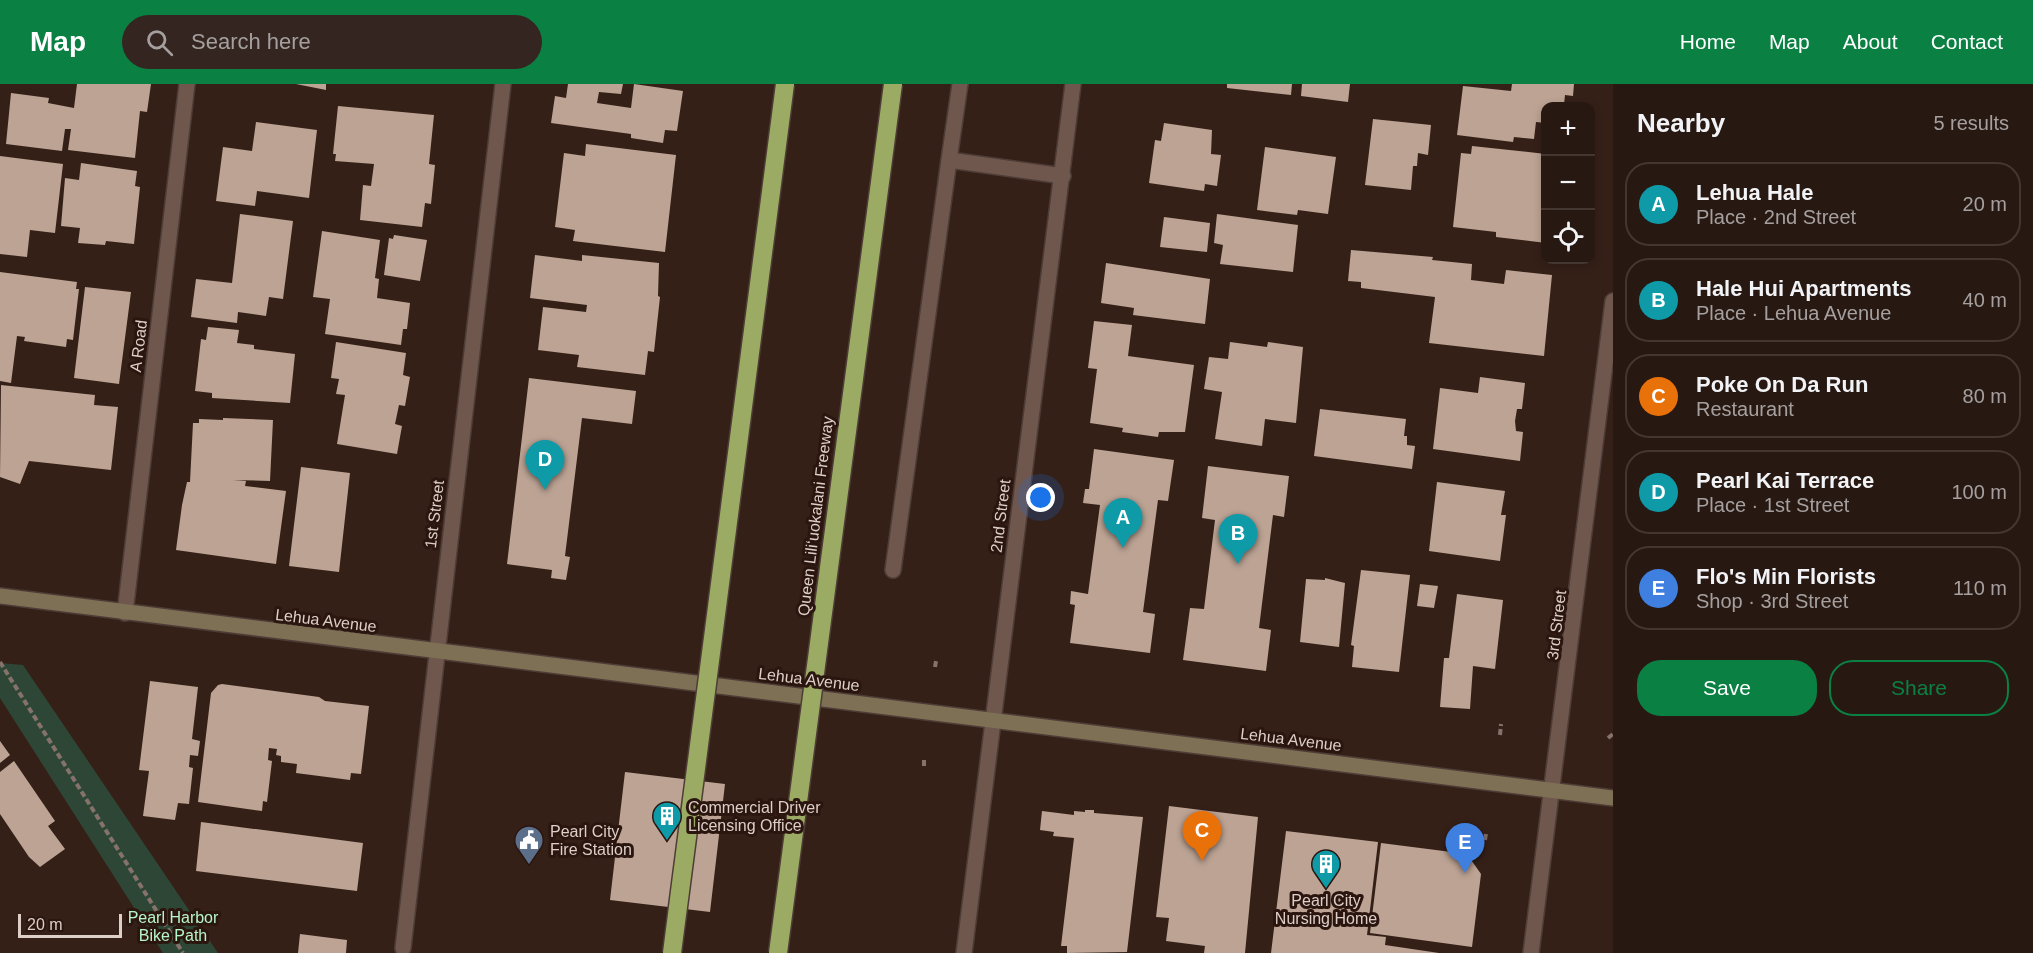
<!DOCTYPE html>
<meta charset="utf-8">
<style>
:root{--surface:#281812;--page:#342520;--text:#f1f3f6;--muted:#a5a09f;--line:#443732;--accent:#0b8043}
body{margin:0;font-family:Arial,sans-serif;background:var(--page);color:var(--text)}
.controls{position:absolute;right:18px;top:18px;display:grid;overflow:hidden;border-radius:12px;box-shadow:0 3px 9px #0003}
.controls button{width:54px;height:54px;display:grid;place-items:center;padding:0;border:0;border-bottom:2px solid var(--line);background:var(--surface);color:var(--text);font:30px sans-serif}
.scale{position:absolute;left:18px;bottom:15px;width:104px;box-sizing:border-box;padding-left:6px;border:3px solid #ddcec8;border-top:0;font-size:16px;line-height:21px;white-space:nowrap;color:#ddcec8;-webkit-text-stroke:4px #2b160f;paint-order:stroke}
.you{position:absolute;left:1041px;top:414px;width:21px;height:21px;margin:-15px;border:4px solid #fff;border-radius:50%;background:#1a73e8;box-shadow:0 0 0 9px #1a73e833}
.badge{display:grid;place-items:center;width:39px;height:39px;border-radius:50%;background:var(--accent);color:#fff;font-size:20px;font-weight:700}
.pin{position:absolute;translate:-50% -50px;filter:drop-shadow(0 2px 3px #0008)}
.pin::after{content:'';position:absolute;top:32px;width:21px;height:18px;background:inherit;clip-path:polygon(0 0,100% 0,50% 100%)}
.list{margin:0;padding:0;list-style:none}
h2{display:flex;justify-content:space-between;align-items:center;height:78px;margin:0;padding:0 24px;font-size:26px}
h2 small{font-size:20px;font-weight:400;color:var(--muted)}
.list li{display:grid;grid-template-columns:39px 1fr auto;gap:18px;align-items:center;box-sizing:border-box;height:84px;margin:0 12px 12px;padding:0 12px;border:2px solid var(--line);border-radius:24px}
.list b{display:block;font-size:22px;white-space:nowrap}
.list p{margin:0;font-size:20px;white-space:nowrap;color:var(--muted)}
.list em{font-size:20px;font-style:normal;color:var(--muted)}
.actions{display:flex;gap:12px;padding:18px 24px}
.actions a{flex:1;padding:14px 0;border:2px solid var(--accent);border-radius:24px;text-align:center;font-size:21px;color:var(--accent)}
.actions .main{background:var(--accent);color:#fff}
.icon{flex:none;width:33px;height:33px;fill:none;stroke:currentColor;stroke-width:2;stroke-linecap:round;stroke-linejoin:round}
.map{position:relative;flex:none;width:1613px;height:869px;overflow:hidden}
header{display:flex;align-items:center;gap:36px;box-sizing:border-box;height:84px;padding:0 30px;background:var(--accent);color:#fff}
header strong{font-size:28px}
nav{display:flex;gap:33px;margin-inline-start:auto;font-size:21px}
.search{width:420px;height:54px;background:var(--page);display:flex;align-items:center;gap:15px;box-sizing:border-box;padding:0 21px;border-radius:33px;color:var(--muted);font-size:22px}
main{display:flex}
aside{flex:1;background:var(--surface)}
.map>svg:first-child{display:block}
</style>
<header>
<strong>Map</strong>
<div class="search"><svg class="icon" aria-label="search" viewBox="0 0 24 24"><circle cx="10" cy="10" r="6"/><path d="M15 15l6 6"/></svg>Search here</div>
<nav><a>Home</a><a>Map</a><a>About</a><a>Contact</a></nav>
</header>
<main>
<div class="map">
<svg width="1613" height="869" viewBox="0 0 1613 869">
<rect width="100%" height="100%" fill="#352018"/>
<path fill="#2e4636" d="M 0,579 L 23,581 L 218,869 L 163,869 L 0,614 Z"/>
<path fill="#bca394" d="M 77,0 L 151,0 L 147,28 L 140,27 L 135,74 L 68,66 L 71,45 L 65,45 L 62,67 L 6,60 L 11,9 L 49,14 L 48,19 L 74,24 Z
M 296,0 L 326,0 L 326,6 Z
M 568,0 L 623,0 L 621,10 L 599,8 L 597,19 L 631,24 L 634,0 L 683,7 L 677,47 L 665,46 L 663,59 L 631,54 L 631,50 L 551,39 L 555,12 L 566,14 Z
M 1227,0 L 1292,0 L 1291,11 L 1227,4 Z
M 1302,0 L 1350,0 L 1348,18 L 1301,12 Z
M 1512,0 L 1574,0 L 1573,12 L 1565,11 L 1564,21 L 1546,22 L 1546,39 L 1536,38 L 1534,55 L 1514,53 L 1513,58 L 1457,51 L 1463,2 L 1511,7 Z
M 338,22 L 434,31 L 429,80 L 435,81 L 431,120 L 425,119 L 422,143 L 360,136 L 363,101 L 371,102 L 374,80 L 335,77 L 336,70 L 333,70 Z
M 1373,35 L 1431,41 L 1428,71 L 1418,69 L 1417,82 L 1413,82 L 1411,106 L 1365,101 Z
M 256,38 L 317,46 L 309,114 L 257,107 L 255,122 L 216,117 L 223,63 L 252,67 Z
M 1164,39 L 1212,46 L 1211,70 L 1221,71 L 1217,102 L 1205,100 L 1204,107 L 1149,99 L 1155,56 L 1161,57 Z
M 586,60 L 676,71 L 665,168 L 573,157 L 575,146 L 555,143 L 564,69 L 585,72 Z
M 1472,62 L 1546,70 L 1546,159 L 1496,153 L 1496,148 L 1453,143 L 1461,69 L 1471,70 Z
M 1265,63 L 1336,73 L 1328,130 L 1298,126 L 1297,131 L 1257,126 Z
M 0,72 L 63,80 L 55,149 L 30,146 L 27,173 L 0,170 Z
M 81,79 L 137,87 L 135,102 L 140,103 L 134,160 L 106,157 L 105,161 L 78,159 L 80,144 L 61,142 L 65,94 L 79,96 Z
M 240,130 L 293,137 L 283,215 L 269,213 L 266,232 L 238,228 L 237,239 L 191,233 L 196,195 L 232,199 Z
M 1217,130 L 1298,141 L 1293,188 L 1220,180 L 1223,161 L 1214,159 Z
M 1164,133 L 1210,139 L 1207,168 L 1160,163 Z
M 322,147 L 380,156 L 375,194 L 379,195 L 377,214 L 410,219 L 407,245 L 403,245 L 401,261 L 325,250 L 330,215 L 313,213 Z
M 394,151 L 427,156 L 420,197 L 384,191 L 389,154 L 393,155 Z
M 1351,166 L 1433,173 L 1432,176 L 1472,180 L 1471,196 L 1504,200 L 1506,186 L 1552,191 L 1544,272 L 1429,259 L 1435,213 L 1361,204 L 1361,198 L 1348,197 Z
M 535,171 L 582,177 L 582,171 L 659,179 L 658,212 L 660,213 L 654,268 L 648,267 L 645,291 L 577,283 L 579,271 L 538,266 L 543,223 L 586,228 L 587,221 L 530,214 Z
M 1106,179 L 1210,195 L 1205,240 L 1133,231 L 1134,224 L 1101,219 Z
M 0,188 L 77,198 L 76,205 L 79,205 L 73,256 L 67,255 L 66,263 L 24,257 L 25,253 L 17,252 L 11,299 L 0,297 Z
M 85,203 L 131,208 L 119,300 L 74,294 Z
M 1094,237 L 1132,241 L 1128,272 L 1194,281 L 1185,348 L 1159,348 L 1158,353 L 1122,348 L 1123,344 L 1090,339 L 1097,285 L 1088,284 Z
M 208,243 L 239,246 L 237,259 L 254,261 L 254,265 L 295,270 L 290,319 L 212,314 L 212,309 L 195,307 L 201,255 L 206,256 Z
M 336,258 L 406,269 L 403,291 L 410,293 L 405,322 L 399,321 L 395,340 L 402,342 L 397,370 L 337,360 L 345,311 L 336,310 L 339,295 L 331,294 Z
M 1230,258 L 1267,263 L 1268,258 L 1303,263 L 1296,339 L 1265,335 L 1262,362 L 1215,355 L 1222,308 L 1204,305 L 1209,273 L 1228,275 Z
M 1480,293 L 1525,299 L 1522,325 L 1517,325 L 1515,337 L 1516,347 L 1523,348 L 1520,377 L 1433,365 L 1440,304 L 1478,309 Z
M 529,294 L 636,307 L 632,340 L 582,334 L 565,472 L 570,473 L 566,496 L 551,494 L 552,486 L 507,480 Z
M 1,301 L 95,311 L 94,321 L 118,323 L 111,386 L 29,377 L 20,400 L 0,393 Z
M 1320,325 L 1406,335 L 1404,352 L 1407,352 L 1407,361 L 1415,362 L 1412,385 L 1314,372 Z
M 223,334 L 273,336 L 270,397 L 233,396 L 246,397 L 245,402 L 286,407 L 276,480 L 176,466 L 182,421 L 187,398 L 190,398 L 193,339 L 199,339 L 199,335 L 223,336 Z
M 1094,365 L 1174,376 L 1168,417 L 1158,416 L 1143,528 L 1155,530 L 1150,569 L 1070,559 L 1075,521 L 1070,520 L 1071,507 L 1088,510 L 1100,421 L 1083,419 L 1085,405 L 1089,405 Z
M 1208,382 L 1289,392 L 1284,433 L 1273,431 L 1259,544 L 1271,546 L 1266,587 L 1183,576 L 1190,524 L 1204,525 L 1215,436 L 1202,434 Z
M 301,383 L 350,389 L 339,488 L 289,482 Z
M 1437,398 L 1505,407 L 1501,431 L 1506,431 L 1500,477 L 1429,467 Z
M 1361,486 L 1410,491 L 1399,588 L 1352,583 L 1354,562 L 1351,561 Z
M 1325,494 L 1345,499 L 1339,563 L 1300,558 L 1306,495 L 1325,496 Z
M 1420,500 L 1438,502 L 1434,524 L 1417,522 Z
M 1457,510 L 1503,516 L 1495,585 L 1473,582 L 1470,625 L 1440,623 L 1444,574 L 1449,574 Z
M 150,597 L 198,603 L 192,655 L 200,657 L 198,672 L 190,671 L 189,683 L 193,684 L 189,720 L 178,719 L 175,736 L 143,732 L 149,687 L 139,686 Z
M 222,600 L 319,613 L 325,617 L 369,622 L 361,690 L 351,689 L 350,696 L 296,689 L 297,680 L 281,678 L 281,672 L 276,671 L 277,665 L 269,664 L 268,676 L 272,677 L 267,718 L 263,717 L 262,727 L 198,718 L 211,609 L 218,601 Z
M 0,657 L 10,671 L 0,679 Z
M 14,677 L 55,737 L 48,742 L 65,765 L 40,783 L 29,773 L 0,730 L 0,688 Z
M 625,688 L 725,700 L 710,828 L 610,816 Z
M 1169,722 L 1258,733 L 1245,869 L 1204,869 L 1205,862 L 1166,857 L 1169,834 L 1156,833 Z
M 1085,726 L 1094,726 L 1094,729 L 1143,733 L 1127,868 L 1067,869 L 1067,862 L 1061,862 L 1074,754 L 1053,752 L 1054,748 L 1040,746 L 1042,727 L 1074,731 L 1074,727 L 1085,728 Z
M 201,738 L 363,759 L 357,807 L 196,787 Z
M 1286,747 L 1378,758 L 1367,851 L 1386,853 L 1385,861 L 1439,869 L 1271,869 Z
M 1381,759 L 1467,770 L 1481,790 L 1472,863 L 1370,849 Z
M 300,850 L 347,856 L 346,869 L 298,869 Z"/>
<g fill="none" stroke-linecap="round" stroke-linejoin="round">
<g stroke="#4e3c36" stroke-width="18">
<path id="lane" d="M 949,76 L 960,0
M 893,486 L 949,76 L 1063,92"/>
</g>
<g stroke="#4e3c36" stroke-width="18">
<path id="street" d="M 125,529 L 187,0
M 403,864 L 503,0
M 964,869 L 1073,0
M 1531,869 L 1613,217"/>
</g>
<g stroke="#4e3c36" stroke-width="18">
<path id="secondary" d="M 0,512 L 1613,714"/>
</g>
<path stroke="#84726b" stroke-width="4" stroke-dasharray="6 3" stroke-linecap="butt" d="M 0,578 L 183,869
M 935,583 L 936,577
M 1500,651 L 1501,640
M 1608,654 L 1613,650
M 924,682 L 924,676
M 1485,756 L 1486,749"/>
<use href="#lane" stroke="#70574e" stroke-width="15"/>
<use href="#street" stroke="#70574e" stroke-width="15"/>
<use href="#secondary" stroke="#7d7055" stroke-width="15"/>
<g stroke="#4e3c36" stroke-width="21" stroke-linecap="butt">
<path id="highway-bridge" d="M 672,869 L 785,0
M 778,869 L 893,0"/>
</g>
<use href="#highway-bridge" stroke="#9bab64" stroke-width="18"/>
</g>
<defs>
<g id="building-pin" transform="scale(1.5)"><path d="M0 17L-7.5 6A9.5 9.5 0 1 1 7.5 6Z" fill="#0f9aa8" stroke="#2b160f"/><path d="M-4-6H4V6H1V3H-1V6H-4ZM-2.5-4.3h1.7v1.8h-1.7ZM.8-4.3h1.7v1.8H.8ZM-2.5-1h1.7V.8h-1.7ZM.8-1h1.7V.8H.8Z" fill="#fff"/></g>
<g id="civic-pin" transform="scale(1.5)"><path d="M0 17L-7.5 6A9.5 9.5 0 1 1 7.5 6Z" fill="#5c6f8a" stroke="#2b160f"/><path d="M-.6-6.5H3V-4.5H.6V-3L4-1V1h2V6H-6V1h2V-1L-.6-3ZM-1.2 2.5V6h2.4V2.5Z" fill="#fff"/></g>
</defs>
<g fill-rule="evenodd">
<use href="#building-pin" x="667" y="732"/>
<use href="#civic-pin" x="529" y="756"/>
<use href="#building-pin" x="1326" y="780"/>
</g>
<g text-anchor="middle" stroke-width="6" stroke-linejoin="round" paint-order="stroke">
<g font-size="16" fill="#ddcec8" stroke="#2b160f">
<text transform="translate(138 262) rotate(-83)" y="6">A Road</text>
<text transform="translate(434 430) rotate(-83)" y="6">1st Street</text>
<text transform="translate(815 432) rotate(-83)" y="6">Queen Liliʻuokalani Freeway</text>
<text transform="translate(1000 432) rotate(-83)" y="6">2nd Street</text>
<text transform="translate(326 536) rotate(7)" y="6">Lehua Avenue</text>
<text transform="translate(1556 541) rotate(-83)" y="6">3rd Street</text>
<text transform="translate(809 595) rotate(7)" y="6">Lehua Avenue</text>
<text transform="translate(1291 655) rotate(7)" y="6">Lehua Avenue</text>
</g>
<g font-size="16" fill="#ddcec8" stroke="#2b160f" text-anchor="start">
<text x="688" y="729">Commercial Driver<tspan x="688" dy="18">Licensing Office</tspan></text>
<text x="550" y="753">Pearl City<tspan x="550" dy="18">Fire Station</tspan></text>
<text x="1326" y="822" text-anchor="middle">Pearl City<tspan x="1326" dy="18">Nursing Home</tspan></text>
</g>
<g font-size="16" fill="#b6f4c9" stroke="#2b160f">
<text x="173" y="839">Pearl Harbor<tspan x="173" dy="18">Bike Path</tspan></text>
</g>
</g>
</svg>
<div class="controls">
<button>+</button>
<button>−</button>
<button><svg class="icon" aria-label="locate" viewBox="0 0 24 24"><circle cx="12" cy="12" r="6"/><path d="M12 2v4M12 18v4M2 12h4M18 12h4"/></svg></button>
</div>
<div class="scale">20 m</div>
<div class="you"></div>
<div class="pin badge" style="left:1123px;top:464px;background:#0f9aa8">A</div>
<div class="pin badge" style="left:1238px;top:480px;background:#0f9aa8">B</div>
<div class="pin badge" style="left:1202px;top:777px;background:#e8710a">C</div>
<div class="pin badge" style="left:545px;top:406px;background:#0f9aa8">D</div>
<div class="pin badge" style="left:1465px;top:789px;background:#3f7fe0">E</div>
</div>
<aside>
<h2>Nearby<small>5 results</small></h2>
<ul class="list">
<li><span class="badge" style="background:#0f9aa8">A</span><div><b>Lehua Hale</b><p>Place · 2nd Street</p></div><em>20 m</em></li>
<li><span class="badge" style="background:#0f9aa8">B</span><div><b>Hale Hui Apartments</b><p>Place · Lehua Avenue</p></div><em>40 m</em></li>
<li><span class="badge" style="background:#e8710a">C</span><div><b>Poke On Da Run</b><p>Restaurant</p></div><em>80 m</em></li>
<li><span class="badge" style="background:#0f9aa8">D</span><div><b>Pearl Kai Terrace</b><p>Place · 1st Street</p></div><em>100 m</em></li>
<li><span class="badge" style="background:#3f7fe0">E</span><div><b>Flo's Min Florists</b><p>Shop · 3rd Street</p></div><em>110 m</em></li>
</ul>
<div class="actions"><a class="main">Save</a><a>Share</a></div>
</aside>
</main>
